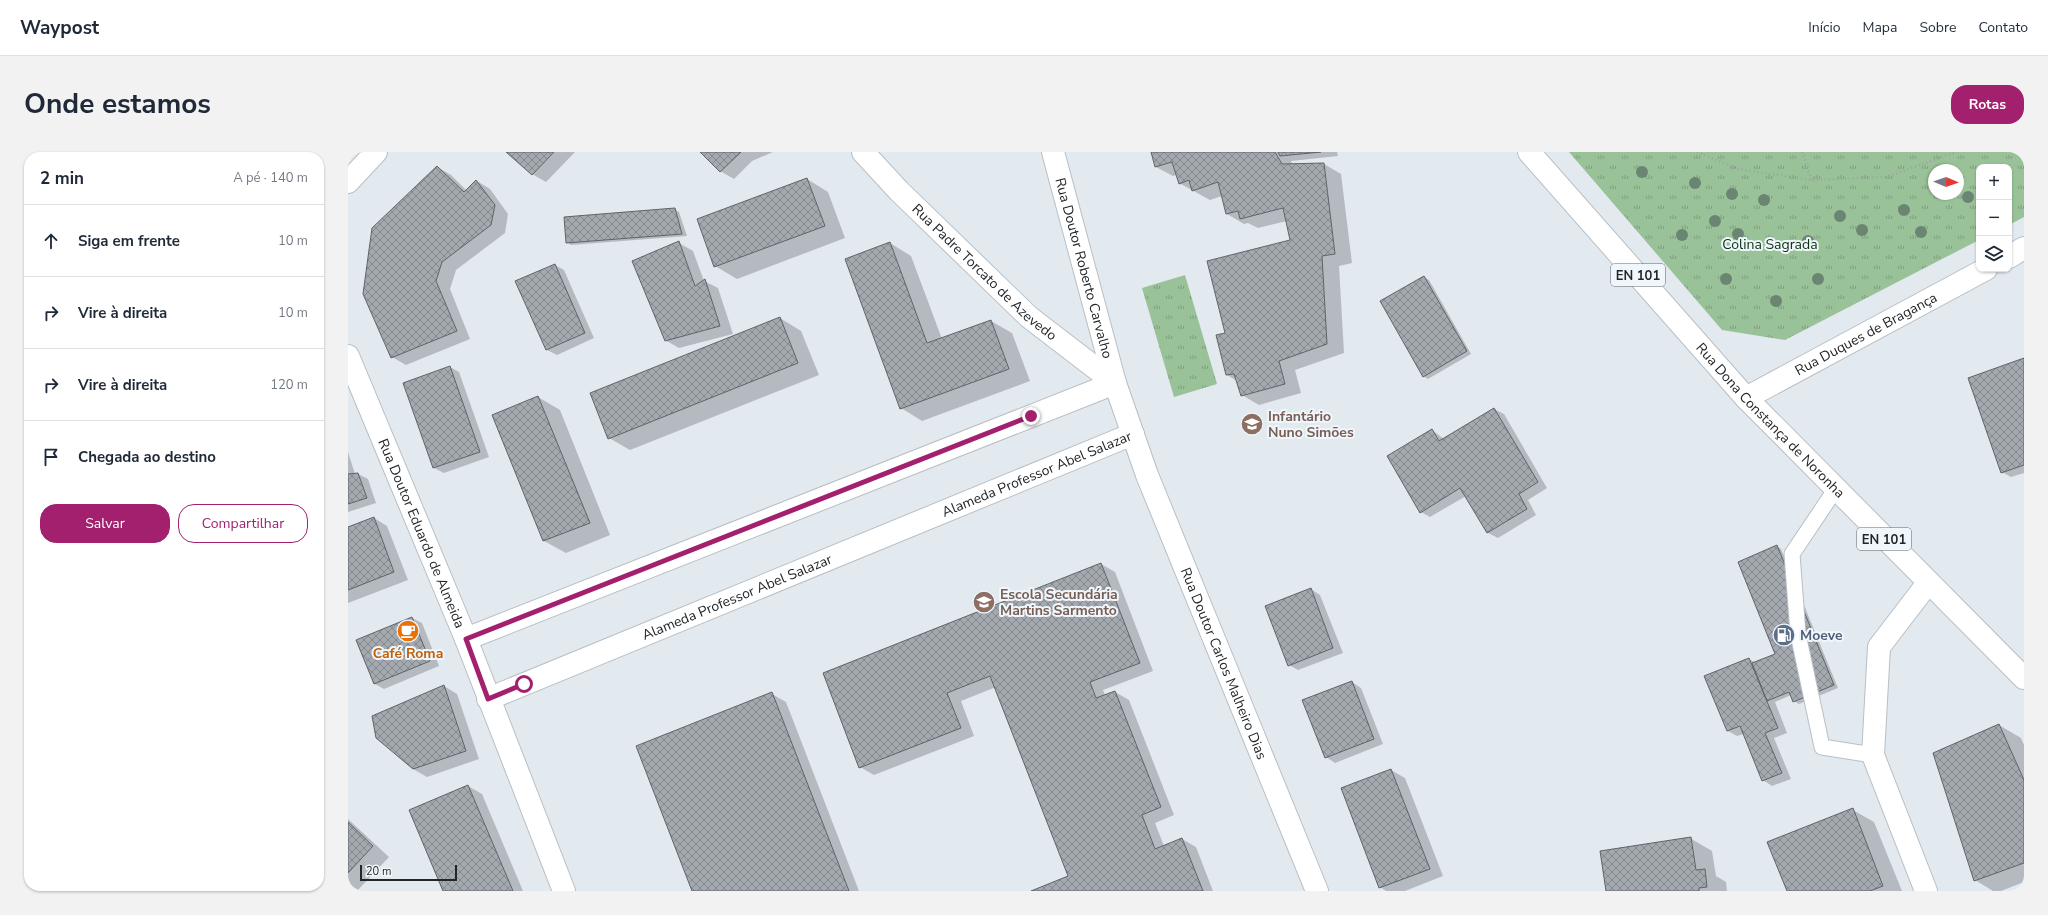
<!DOCTYPE html>
<html lang="pt">
<meta charset="utf-8">
<style>
:root{--surface:#fff;--page:#f2f2f3;--text:#1f2937;--muted:#747a83;--line:#e0e1e3;--accent:#a3206f}
body{margin:0;font-family:"Nunito Sans",sans-serif;background:var(--page);color:var(--text)}
.controls{position:absolute;right:12px;top:12px;display:grid;overflow:hidden;border-radius:8px;box-shadow:0 1px 3px #0004}
.controls button{width:36px;height:36px;display:grid;place-items:center;padding:0;border:0;border-bottom:1px solid var(--line);background:var(--surface);color:var(--text);font:20px sans-serif}
.compass{position:absolute;left:1580px;top:12px;width:36px;height:36px;border-radius:50%;background:var(--surface);box-shadow:0 1px 3px #0004;rotate:92deg}
.scale{position:absolute;left:12px;bottom:10px;width:97px;box-sizing:border-box;padding-left:4px;border:2px solid #232628;border-top:0;font-size:11px;line-height:14px;white-space:nowrap;color:#232628;-webkit-text-stroke:3px #eff6fc;paint-order:stroke}
.stop{position:absolute;width:12px;height:12px;margin:-9px;border:3px solid #a3206f;border-radius:50%;background:#fff}
.stop.end{background:#a3206f;border-color:#fff;box-shadow:0 1px 4px #0008}
.list{margin:0;padding:0;list-style:none}
h2{display:flex;justify-content:space-between;align-items:center;height:52px;margin:0;padding:0 16px;font-size:17px}
h2 small{font-size:13px;font-weight:400;color:var(--muted)}
.list li{display:grid;grid-template-columns:26px 1fr auto;gap:12px;align-items:center;box-sizing:border-box;height:72px;padding:0 16px;border-top:1px solid var(--line)}
.list b{display:block;font-size:15px;white-space:nowrap}
.list em{font-size:13px;font-style:normal;color:var(--muted)}
.actions{display:flex;gap:8px;padding:12px 16px}
.actions a{flex:1;padding:9px 0;border:1px solid var(--accent);border-radius:16px;text-align:center;font-size:14px;color:var(--accent)}
.actions .main{background:var(--accent);color:#fff}
.icon{flex:none;width:22px;height:22px;fill:none;stroke:currentColor;stroke-width:2;stroke-linecap:round;stroke-linejoin:round}
.map{position:relative;flex:none;width:1676px;height:739px;overflow:hidden;border-radius:16px}
header{display:flex;align-items:center;gap:24px;box-sizing:border-box;height:56px;padding:0 20px;background:var(--surface);border-bottom:1px solid var(--line)}
header strong{font-size:19px}
nav{display:flex;gap:22px;margin-inline-start:auto;font-size:14px}
.intro{display:flex;align-items:center;justify-content:space-between;box-sizing:border-box;height:96px;padding:0 24px}
h1{margin:0;font-size:28px}
.button{padding:10px 18px;border-radius:16px;background:var(--accent);color:#fff;font-size:14px;font-weight:700}
main{display:flex;gap:24px;padding:0 24px}
aside{flex:1;background:var(--surface);border-radius:16px;box-shadow:0 1px 3px #0004}
.map>svg:first-child{display:block}
</style>
<header>
<strong>Waypost</strong>
<nav><a>Início</a><a>Mapa</a><a>Sobre</a><a>Contato</a></nav>
</header>
<div class="intro"><h1>Onde estamos</h1><a class="button">Rotas</a></div>
<main>
<aside>
<h2>2 min<small>A pé · 140 m</small></h2>
<ul class="list">
<li><svg class="icon" aria-label="ahead" viewBox="0 0 24 24"><path d="M12 20V5M6 11l6-6 6 6"/></svg><div><b>Siga em frente</b></div><em>10 m</em></li>
<li><svg class="icon" aria-label="right" viewBox="0 0 24 24"><path d="M7 20v-9h11M14 6l5 5-5 5"/></svg><div><b>Vire à direita</b></div><em>10 m</em></li>
<li><svg class="icon" aria-label="right" viewBox="0 0 24 24"><path d="M7 20v-9h11M14 6l5 5-5 5"/></svg><div><b>Vire à direita</b></div><em>120 m</em></li>
<li><svg class="icon" aria-label="arrive" viewBox="0 0 24 24"><path d="M6 21V4h12l-3 4 3 4H6"/></svg><div><b>Chegada ao destino</b></div></li>
</ul>
<div class="actions"><a class="main">Salvar</a><a>Compartilhar</a></div>
</aside>
<div class="map">
<svg width="1676" height="739" viewBox="0 0 1676 739">
<defs>
<pattern id="grass-tufts" width="24" height="20" patternUnits="userSpaceOnUse"><rect width="24" height="20" fill="#9ac299"/><path d="M3 7l-1-3M5 7V3M7 7l1-3M15 17l-1-3M17 17v-4M19 17l1-3" fill="none" stroke="#7d9d7d"/></pattern>
<pattern id="building-cross-hatch" width="8" height="8" patternUnits="userSpaceOnUse"><rect width="8" height="8" fill="#a3a9af"/><path d="M0 0l8 8M0 8l8-8" fill="none" stroke="#84898e"/></pattern>
</defs>
<rect width="100%" height="100%" fill="#e2e9ef"/>
<path fill="url(#grass-tufts)" fill-rule="evenodd" d="M 1221,0 L 1676,0 L 1676,65 L 1661,73 L 1661,15 L 1631,15 L 1631,88 L 1437,188 L 1374,178 ZM 1586,18 L 1610,18 L 1610,42 L 1586,42 Z
M 837,123 L 869,232 L 826,245 L 794,136 Z"/>
<path fill="#0003" d="M 160,0 L 227,0 L 198,30 L 184,22 Z
M 354,0 L 425,0 L 404,9 L 386,27 L 372,19 Z
M 804,0 L 989,0 L 990,4 L 943,9 L 945,13 L 976,12 L 993,22 L 1004,111 L 991,114 L 996,201 L 947,218 L 953,241 L 911,253 L 894,243 L 889,229 L 879,223 L 878,181 L 944,89 L 939,69 L 910,76 L 900,71 L 896,72 L 879,62 L 874,44 L 862,48 L 831,31 L 829,23 L 825,24 L 808,15 Z
M 89,15 L 103,23 L 119,39 L 129,29 L 142,37 L 160,62 L 157,81 L 108,118 L 102,137 L 122,187 L 58,213 L 44,205 Z
M 459,27 L 480,40 L 497,86 L 389,127 L 367,114 Z
M 326,57 L 331,60 L 339,84 L 223,93 L 219,90 Z
M 331,91 L 345,99 L 356,129 L 370,136 L 385,182 L 331,196 L 317,188 Z
M 542,91 L 563,104 L 594,187 L 643,169 L 664,181 L 682,229 L 574,269 L 553,256 Z
M 207,113 L 216,118 L 246,186 L 209,203 L 199,198 L 168,130 Z
M 1076,125 L 1081,128 L 1123,202 L 1080,227 L 1075,224 Z
M 432,166 L 453,179 L 471,223 L 282,298 L 261,286 Z
M 1676,207 L 1676,321 L 1663,325 L 1654,320 Z
M 102,215 L 111,220 L 141,305 L 96,321 L 86,316 L 57,231 Z
M 190,245 L 212,258 L 262,383 L 218,401 L 196,389 L 145,264 Z
M 1146,257 L 1156,262 L 1199,336 L 1180,348 L 1188,363 L 1150,386 L 1140,381 L 1118,344 L 1082,365 L 1073,360 L 1084,278 L 1096,287 Z
M 0,300 L 7,322 L 10,322 L 20,327 L 28,351 L 0,360 Z
M 26,366 L 39,374 L 60,428 L 0,451 L 0,376 Z
M 1429,394 L 1433,397 L 1490,536 L 1451,552 L 1446,549 L 1443,543 L 1427,550 L 1439,581 L 1426,586 L 1443,627 L 1424,634 L 1415,628 L 1396,582 L 1389,584 L 1380,579 L 1358,525 L 1401,507 L 1408,511 L 1428,502 Z
M 753,412 L 767,420 L 805,519 L 755,538 L 757,543 L 767,540 L 781,548 L 826,663 L 807,671 L 816,694 L 834,687 L 848,695 L 865,739 L 686,739 L 722,725 L 648,535 L 613,549 L 626,584 L 526,623 L 512,615 L 476,521 Z
M 963,437 L 972,443 L 995,501 L 950,518 L 941,513 Z
M 64,466 L 74,471 L 91,514 L 36,537 L 27,532 L 9,489 Z
M 1004,530 L 1013,536 L 1035,592 L 987,611 L 978,605 Z
M 96,534 L 109,542 L 131,607 L 79,625 L 65,617 Z
M 424,542 L 438,550 L 511,739 L 345,739 Z
M 1651,573 L 1673,586 L 1676,593 L 1676,730 L 1653,739 L 1645,739 L 1627,728 Z
M 1043,618 L 1057,626 L 1095,724 L 1057,739 L 1038,739 L 1032,735 L 994,637 Z
M 120,634 L 134,642 L 175,739 L 96,739 Z
M 1505,658 L 1526,670 L 1554,739 L 1440,739 Z
M 0,667 L 41,705 L 9,739 L 0,739 Z
M 1342,686 L 1364,699 L 1368,724 L 1378,730 L 1379,739 L 1259,739 Z"/>
<path fill="url(#building-cross-hatch)" stroke="#5e6469" d="M 158,0 L 206,0 L 184,23 Z
M 352,0 L 393,0 L 372,20 Z
M 803,0 L 927,0 L 934,12 L 976,11 L 987,102 L 974,104 L 979,192 L 931,209 L 937,232 L 893,244 L 886,222 L 878,223 L 868,183 L 877,181 L 859,109 L 942,88 L 935,56 L 892,67 L 890,59 L 878,62 L 870,30 L 844,39 L 841,28 L 831,32 L 824,10 L 807,15 Z
M 930,0 L 973,0 L 932,4 Z
M 89,14 L 116,40 L 128,28 L 147,53 L 143,73 L 94,110 L 88,129 L 109,179 L 43,206 L 15,142 L 24,76 Z
M 459,26 L 477,74 L 366,115 L 349,67 Z
M 327,56 L 334,82 L 218,91 L 216,65 Z
M 331,89 L 347,134 L 357,127 L 372,174 L 317,189 L 284,109 Z
M 542,90 L 579,191 L 643,168 L 661,217 L 552,257 L 497,107 Z
M 207,112 L 237,181 L 198,198 L 167,129 Z
M 1076,124 L 1119,199 L 1075,225 L 1032,149 Z
M 432,165 L 450,211 L 260,287 L 242,241 Z
M 1676,206 L 1676,313 L 1653,321 L 1620,226 Z
M 102,214 L 132,300 L 85,316 L 55,231 Z
M 190,244 L 242,371 L 195,389 L 144,263 Z
M 1146,256 L 1190,330 L 1171,342 L 1179,357 L 1139,381 L 1112,336 L 1072,361 L 1039,304 L 1084,277 L 1091,289 Z
M 10,321 L 19,346 L 0,352 L 0,322 Z
M 26,365 L 46,420 L 0,438 L 0,375 Z
M 1429,393 L 1486,533 L 1445,550 L 1441,540 L 1419,549 L 1404,511 L 1427,502 L 1390,410 Z
M 753,411 L 792,511 L 742,530 L 748,546 L 767,539 L 813,655 L 794,663 L 807,697 L 834,686 L 855,739 L 683,739 L 720,724 L 642,524 L 599,541 L 613,576 L 511,616 L 475,521 Z
M 963,436 L 985,496 L 940,514 L 917,454 Z
M 64,465 L 82,509 L 26,532 L 8,488 Z
M 1401,506 L 1430,576 L 1417,581 L 1434,621 L 1414,629 L 1392,574 L 1379,579 L 1356,524 Z
M 1004,529 L 1026,587 L 977,606 L 954,548 Z
M 96,533 L 118,599 L 65,617 L 28,586 L 24,564 Z
M 424,540 L 501,739 L 344,739 L 288,594 Z
M 1651,572 L 1676,628 L 1676,711 L 1626,729 L 1585,601 Z
M 1043,617 L 1082,717 L 1031,736 L 993,636 Z
M 120,633 L 165,739 L 95,739 L 61,658 Z
M 1505,656 L 1535,734 L 1522,739 L 1439,739 L 1419,690 Z
M 0,670 L 25,694 L 0,721 Z
M 1343,685 L 1348,718 L 1357,717 L 1359,735 L 1351,736 L 1351,739 L 1258,739 L 1252,699 Z"/>
<g fill="none" stroke-linecap="round" stroke-linejoin="round">
<g stroke="#b8bfc5" stroke-width="17">
<path id="lane" d="M 1487,338 L 1444,402 L 1450,482 L 1474,595 L 1525,603"/>
</g>
<g stroke="#b8bfc5" stroke-width="24">
<g id="street">
<path id="s1" d="M 515,0 L 551,39 L 681,165 L 767,231"/>
<path id="s2" d="M 705,0 L 767,231 L 799,323 L 969,739"/>
<path d="M 0,30 L 28,0"/>
<path d="M 1661,105 L 1676,96"/>
<path id="s3" d="M 0,204 L 118,487 L 216,739"/>
<path id="s4" d="M 1398,246 L 1638,117"/>
<path d="M 118,487 L 767,231"/>
<path id="s5" d="M 140,547 L 785,282"/>
<path d="M 1578,739 L 1525,603 L 1531,495 L 1580,431"/>
</g>
</g>
<g stroke="#b8bfc5" stroke-width="24">
<g id="primary">
<path id="s6" d="M 1181,0 L 1398,246 L 1676,526"/>
</g>
</g>
<path stroke="#9ca1a6" stroke-width="2.5" stroke-dasharray="1 3" stroke-linecap="butt" d="M 1349,0 L 1390,17 L 1464,28 L 1538,25 L 1609,0
M 1454,0 L 1464,28"/>
<use href="#lane" stroke="#fff" stroke-width="15"/>
<use href="#street" stroke="#fff" stroke-width="22"/>
<use href="#primary" stroke="#fff" stroke-width="22"/>
</g>
<g fill="#6b8573">
<circle cx="1294" cy="20" r="6"/>
<circle cx="1347" cy="31" r="6"/>
<circle cx="1384" cy="42" r="6"/>
<circle cx="1620" cy="45" r="6"/>
<circle cx="1416" cy="48" r="6"/>
<circle cx="1556" cy="58" r="6"/>
<circle cx="1492" cy="64" r="6"/>
<circle cx="1367" cy="69" r="6"/>
<circle cx="1514" cy="78" r="6"/>
<circle cx="1573" cy="80" r="6"/>
<circle cx="1390" cy="82" r="6"/>
<circle cx="1334" cy="83" r="6"/>
<circle cx="1460" cy="89" r="6"/>
<circle cx="1378" cy="127" r="6"/>
<circle cx="1470" cy="127" r="6"/>
<circle cx="1428" cy="149" r="6"/>
</g>
<g fill="none" stroke-linecap="round" stroke-linejoin="round">
<path stroke="#a3206f" stroke-width="5" d="M 176,532 L 140,547 L 118,487 L 683,264"/>
</g>
<defs>
<g id="school-disc" transform="scale(1.15)"><circle r="9.5" fill="#8d6e63" stroke="#eff6fc"/><path d="M0-5L7-2L0 1L-7-2ZM-4 1L0 2.5L4 1V4Q0 6-4 4Z" fill="#fff"/></g>
<g id="cafe-disc" transform="scale(1.15)"><circle r="9.5" fill="#e8710a" stroke="#eff6fc"/><path d="M-5.5-4.5H6V0H3Q3 3.5 0 3.5H-2.5Q-5.5 3.5-5.5 0ZM3-3.2v2h1.7v-2ZM-6 4.5H4V6H-6Z" fill="#fff"/></g>
<g id="fuel-disc" transform="scale(1.15)"><circle r="9.5" fill="#5c6f8a" stroke="#eff6fc"/><path d="M-5.5-6h7V0h2V4h1.3V-2.5L3-4.5l.8-.8L6-3V5H2.5V1h-1V6h-7ZM-4.2-4.7v3.2H.2V-4.7Z" fill="#fff"/></g>
</defs>
<g fill-rule="evenodd">
<use href="#school-disc" x="904" y="272"/>
<use href="#school-disc" x="636" y="450"/>
<use href="#cafe-disc" x="60" y="479"/>
<use href="#fuel-disc" x="1436" y="483"/>
</g>
<g text-anchor="middle" stroke-width="4" stroke-linejoin="round" paint-order="stroke">
<g fill="#eff6fc" stroke="#606468" stroke-width="1">
<rect x="1263" y="112" width="54" height="22" rx="3"/>
<rect x="1509" y="376" width="54" height="22" rx="3"/>
</g>
<g font-size="13" font-weight="bold" fill="#232628">
<text x="1290" y="128">EN 101</text>
<text x="1536" y="392">EN 101</text>
</g>
<g font-size="14" fill="#0a330d" stroke="#eff6fc">
<text x="1422" y="97">Colina Sagrada</text>
</g>
<g font-size="14" fill="#232628" stroke="#eff6fc">
<text dy="5" stroke="none"><textPath href="#s2" startOffset="120">Rua Doutor Roberto Carvalho</textPath></text>
<text dy="5" stroke="none"><textPath href="#s1" startOffset="171">Rua Padre Torcato de Azevedo</textPath></text>
<text dy="5" stroke="none"><textPath href="#s4" startOffset="136">Rua Duques de Bragança</textPath></text>
<text dy="5" stroke="none"><textPath href="#s6" startOffset="361">Rua Dona Constança de Noronha</textPath></text>
<text dy="5" stroke="none"><textPath href="#s5" startOffset="593">Alameda Professor Abel Salazar</textPath></text>
<text dy="5" stroke="none"><textPath href="#s3" startOffset="192">Rua Doutor Eduardo de Almeida</textPath></text>
<text dy="5" stroke="none"><textPath href="#s5" startOffset="269">Alameda Professor Abel Salazar</textPath></text>
<text dy="5" stroke="none"><textPath href="#s2" startOffset="540">Rua Doutor Carlos Malheiro Dias</textPath></text>
</g>
<g font-size="14" font-weight="bold" fill="#785e54" stroke="#eff6fc" text-anchor="start">
<text x="920" y="269">Infantário<tspan x="920" dy="16">Nuno Simões</tspan></text>
<text x="652" y="447">Escola Secundária<tspan x="652" dy="16">Martins Sarmento</tspan></text>
</g>
<g font-size="14" font-weight="bold" fill="#4e5e75" stroke="#eff6fc" text-anchor="start">
<text x="1452" y="488">Moeve</text>
</g>
<g font-size="14" font-weight="bold" fill="#c56008" stroke="#eff6fc">
<text x="60" y="506">Café Roma</text>
</g>
</g>
</svg>
<div class="controls">
<button>+</button>
<button>−</button>
<button><svg class="icon" aria-label="layers" viewBox="0 0 24 24"><path d="M12 4l9 5-9 5-9-5zM3 14l9 5 9-5"/></svg></button>
</div>
<svg class="compass" viewBox="-18 -18 36 36"><path d="M0-13l5 13h-10z" fill="#e53935"/><path d="M0 13l5-13h-10z" fill="#747a83"/></svg>
<div class="scale">20 m</div>
<div class="stop" style="left:176px;top:532px"></div>
<div class="stop end" style="left:683px;top:264px"></div>
</div>
</main>
